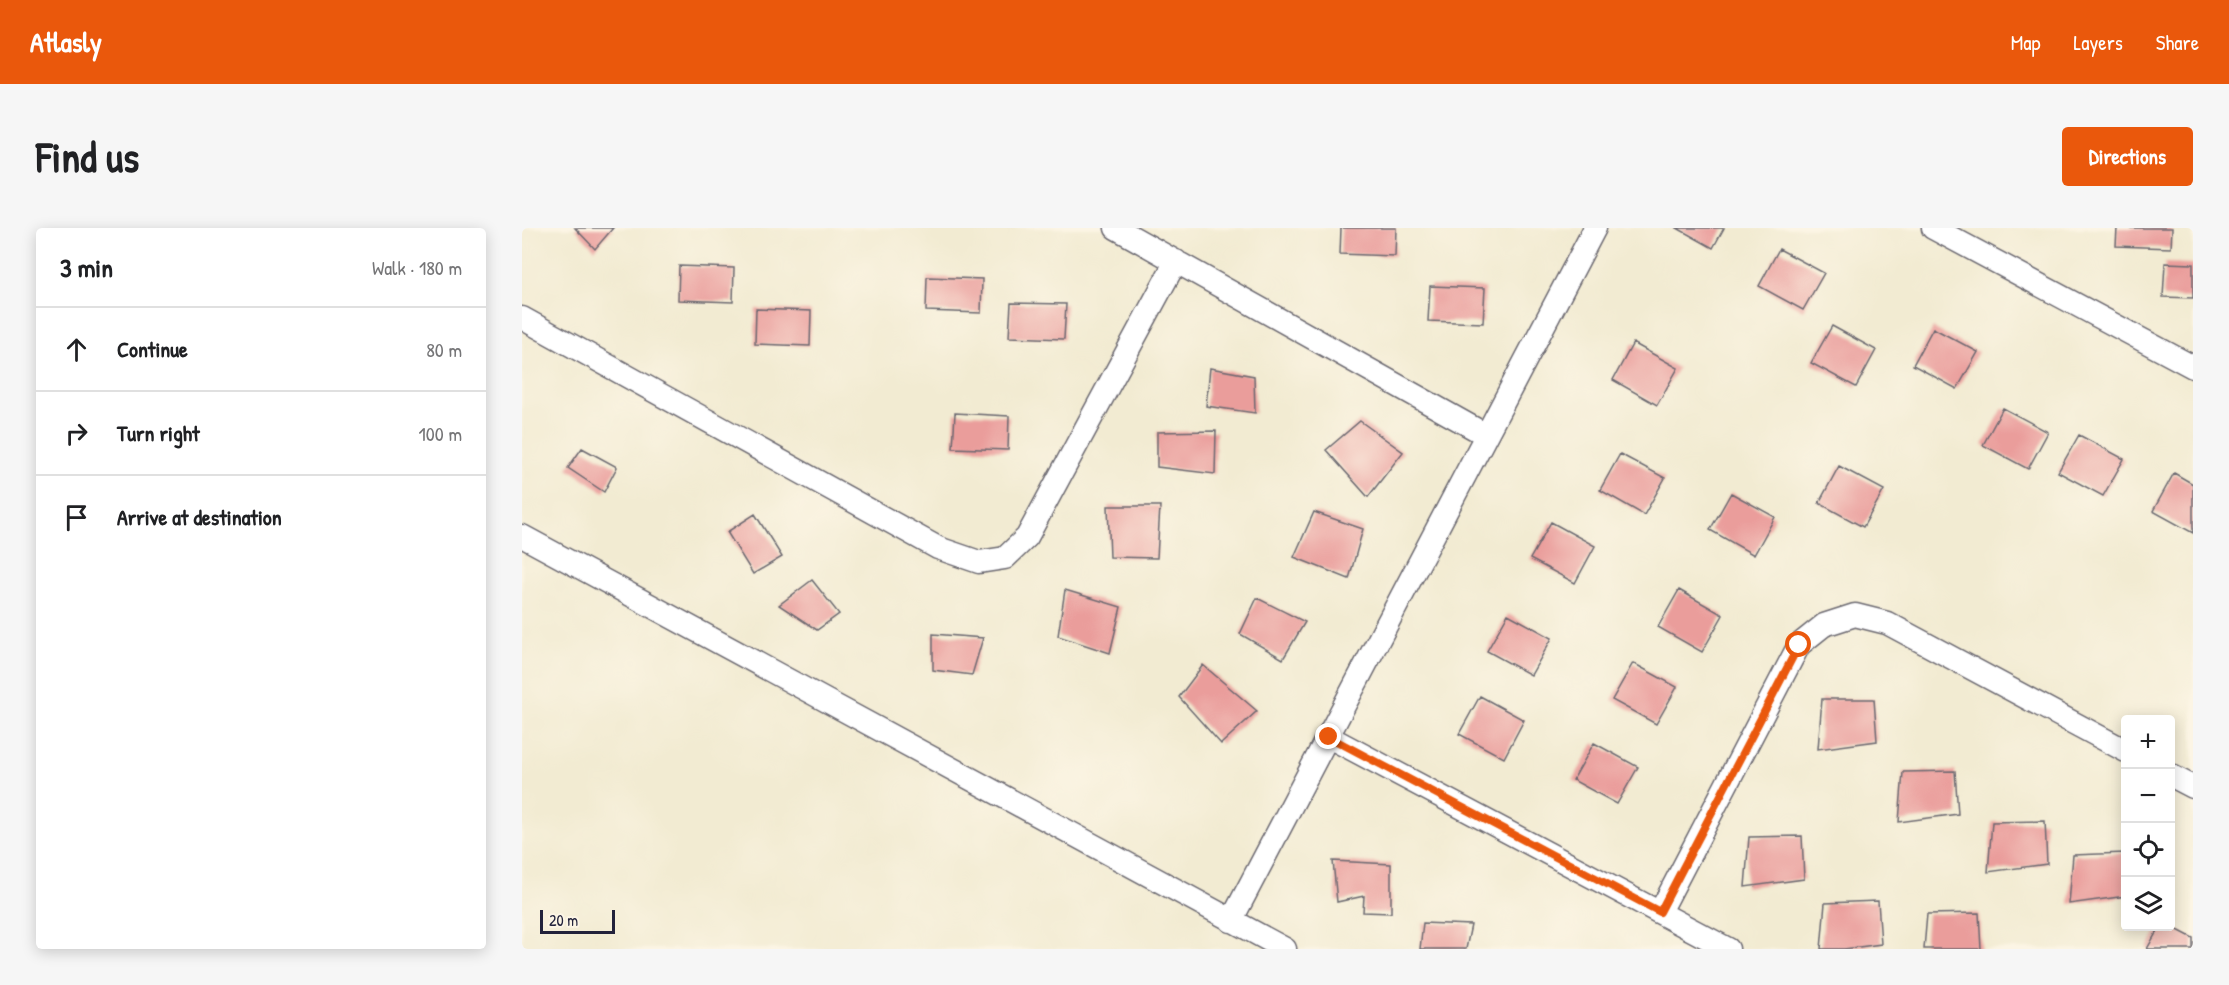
<!DOCTYPE html>
<meta charset="utf-8">
<style>
:root{--surface:#fff;--page:#f6f6f6;--text:#202124;--muted:#757577;--line:#e0e0e0;--accent:#ea580c}
body{margin:0;font-family:"Patrick Hand",sans-serif;background:var(--page);color:var(--text)}
.controls{position:absolute;right:18px;bottom:18px;display:grid;overflow:hidden;border-radius:6px;box-shadow:0 3px 15px #0003}
.controls button{width:54px;height:54px;display:grid;place-items:center;padding:0;border:0;border-bottom:2px solid var(--line);background:var(--surface);color:var(--text);font:30px sans-serif}
.scale{position:absolute;left:18px;bottom:15px;width:75px;box-sizing:border-box;padding-left:6px;border:3px solid #22223b;border-top:0;font-size:16px;line-height:21px;white-space:nowrap;color:#22223b;-webkit-text-stroke:4px #fcf5e5;paint-order:stroke}
.stop{position:absolute;width:18px;height:18px;margin:-14px;border:4px solid #ea580c;border-radius:50%;background:#fff}
.stop.end{background:#ea580c;border-color:#fff;box-shadow:0 2px 6px #0008}
.list{margin:0;padding:0;list-style:none}
h2{display:flex;justify-content:space-between;align-items:center;height:78px;margin:0;padding:0 24px;font-size:26px}
h2 small{font-size:20px;font-weight:400;color:var(--muted)}
.list li{display:grid;grid-template-columns:39px 1fr auto;gap:18px;align-items:center;box-sizing:border-box;height:84px;padding:0 24px;border-top:2px solid var(--line)}
.list b{display:block;font-size:22px;white-space:nowrap}
.list em{font-size:20px;font-style:normal;color:var(--muted)}
.icon{flex:none;width:33px;height:33px;fill:none;stroke:currentColor;stroke-width:2;stroke-linecap:round;stroke-linejoin:round}
.map{position:relative;flex:none;width:1671px;height:721px;overflow:hidden;border-radius:6px}
header{display:flex;align-items:center;gap:36px;box-sizing:border-box;height:84px;padding:0 30px;background:var(--accent);color:#fff}
header strong{font-size:28px}
nav{display:flex;gap:33px;margin-inline-start:auto;font-size:21px}
.intro{display:flex;align-items:center;justify-content:space-between;box-sizing:border-box;height:144px;padding:0 36px}
h1{margin:0;font-size:42px}
.button{padding:15px 27px;border-radius:6px;background:var(--accent);color:#fff;font-size:21px;font-weight:700}
main{display:flex;gap:36px;padding:0 36px}
aside{flex:1;background:var(--surface);border-radius:6px;box-shadow:0 3px 15px #0003}
.map>svg:first-child{display:block}
</style>
<header>
<strong>Atlasly</strong>
<nav><a>Map</a><a>Layers</a><a>Share</a></nav>
</header>
<div class="intro"><h1>Find us</h1><a class="button">Directions</a></div>
<main>
<aside>
<h2>3 min<small>Walk · 180 m</small></h2>
<ul class="list">
<li><svg class="icon" aria-label="ahead" viewBox="0 0 24 24"><path d="M12 20V5M6 11l6-6 6 6"/></svg><div><b>Continue</b></div><em>80 m</em></li>
<li><svg class="icon" aria-label="right" viewBox="0 0 24 24"><path d="M7 20v-9h11M14 6l5 5-5 5"/></svg><div><b>Turn right</b></div><em>100 m</em></li>
<li><svg class="icon" aria-label="arrive" viewBox="0 0 24 24"><path d="M6 21V4h12l-3 4 3 4H6"/></svg><div><b>Arrive at destination</b></div></li>
</ul>
</aside>
<div class="map">
<svg width="1671" height="721" viewBox="0 0 1671 721">
<rect width="100%" height="100%" fill="#fcf5e5"/>
<filter id="ink" filterUnits="userSpaceOnUse"><feTurbulence type="fractalNoise" baseFrequency=".0167" numOctaves="2"/><feDisplacementMap in="SourceGraphic" scale="12" xChannelSelector="R" yChannelSelector="G"/><feConvolveMatrix kernelMatrix="1 2 1 2 8 2 1 2 1" color-interpolation-filters="sRGB"/></filter>
<filter id="wash" filterUnits="userSpaceOnUse"><feTurbulence type="fractalNoise" baseFrequency=".008" numOctaves="4" result="noise"/><feDisplacementMap in="SourceGraphic" scale="24" xChannelSelector="R" yChannelSelector="G"/><feGaussianBlur stdDeviation="1.35" result="paint"/><feColorMatrix in="noise" values="0 0 0 0 0 0 0 0 0 0 0 0 0 0 0 0 0 1.4 0 .05"/><feComposite in="paint" operator="in"/></filter>
<g filter="url(#wash)">
<rect width="100%" height="100%" fill="#f2ebd2"/>
<g id="blocks">
<path fill="#ea9d9b" d="M 53,0 L 91,0 L 73,21 Z
M 819,0 L 874,0 L 873,28 L 818,26 Z
M 1155,0 L 1202,0 L 1191,20 Z
M 1595,0 L 1650,0 L 1649,20 L 1594,18 Z
M 1257,21 L 1302,45 L 1281,82 L 1237,58 Z
M 1643,35 L 1671,36 L 1671,70 L 1641,69 Z
M 157,38 L 212,40 L 211,74 L 156,72 Z
M 405,49 L 460,51 L 459,85 L 404,83 Z
M 908,58 L 963,60 L 961,95 L 906,93 Z
M 489,75 L 544,76 L 542,111 L 487,109 Z
M 234,81 L 289,83 L 288,118 L 233,116 Z
M 1310,98 L 1354,122 L 1334,159 L 1289,135 Z
M 1411,100 L 1456,124 L 1435,161 L 1391,137 Z
M 1111,115 L 1156,140 L 1135,177 L 1091,152 Z
M 688,140 L 732,148 L 733,185 L 684,178 Z
M 1481,180 L 1526,204 L 1506,241 L 1461,217 Z
M 433,185 L 487,188 L 486,222 L 431,220 Z
M 838,193 L 881,224 L 846,269 L 804,222 Z
M 694,203 L 693,246 L 635,239 L 635,204 Z
M 1557,207 L 1602,231 L 1581,268 L 1536,244 Z
M 60,220 L 95,239 L 82,264 L 46,240 Z
M 1098,226 L 1143,250 L 1122,287 L 1078,262 Z
M 1317,238 L 1362,262 L 1341,299 L 1297,275 Z
M 1652,245 L 1671,256 L 1671,305 L 1631,283 Z
M 1209,265 L 1253,289 L 1232,327 L 1188,302 Z
M 586,278 L 638,278 L 635,330 L 588,329 Z
M 792,284 L 841,301 L 827,351 L 772,329 Z
M 233,286 L 260,329 L 231,346 L 205,304 Z
M 1029,294 L 1073,318 L 1053,355 L 1008,331 Z
M 290,352 L 317,386 L 295,402 L 257,377 Z
M 543,362 L 599,379 L 588,425 L 536,408 Z
M 1157,362 L 1201,387 L 1180,424 L 1136,399 Z
M 735,370 L 783,394 L 761,431 L 718,406 Z
M 986,386 L 1030,410 L 1009,447 L 965,423 Z
M 411,406 L 461,410 L 450,447 L 411,442 Z
M 1111,435 L 1155,459 L 1134,496 L 1090,472 Z
M 681,437 L 735,483 L 699,516 L 657,469 Z
M 958,468 L 1002,492 L 982,530 L 937,506 Z
M 1300,471 L 1352,471 L 1355,513 L 1296,521 Z
M 1072,515 L 1116,539 L 1095,576 L 1051,552 Z
M 1433,543 L 1436,586 L 1377,594 L 1381,544 Z
M 1523,593 L 1525,636 L 1466,644 L 1470,594 Z
M 1280,608 L 1282,651 L 1223,659 L 1227,609 Z
M 1603,625 L 1604,668 L 1547,676 L 1551,627 Z
M 811,633 L 869,636 L 869,685 L 841,684 L 842,668 L 815,674 Z
M 1356,673 L 1359,716 L 1322,721 L 1299,721 L 1303,675 Z
M 1457,685 L 1459,721 L 1402,721 L 1405,686 Z
M 901,695 L 949,697 L 944,721 L 898,721 Z
M 1638,698 L 1648,698 L 1671,710 L 1671,721 L 1625,721 Z"/>
</g>
</g>
<g filter="url(#ink)">
<use href="#blocks" fill-opacity="0" stroke="#6b6870" stroke-width="1.5"/>
<g fill="none" stroke-linecap="round" stroke-linejoin="round">
<g stroke="#6b6870" stroke-width="25">
<path id="street" d="M 594,0 L 964,207
M 1411,0 L 1671,139
M 0,90 L 416,320 L 457,334 L 483,330 L 505,309 L 654,33
M 0,308 L 763,721
M 807,509 L 1206,721
M 1648,547 L 1671,559
M 1138,684 L 1277,417 L 1302,397 L 1333,387 L 1365,395 L 1604,523
M 709,693 L 1073,0"/>
</g>
<use href="#street" stroke="#fff" stroke-width="22"/>
</g>
</g>
<g fill="none" stroke-linecap="round" stroke-linejoin="round" filter="url(#ink)">
<path stroke="#ea580c" stroke-width="8" d="M 807,509 L 1138,684 L 1277,417"/>
</g>
</svg>
<div class="controls">
<button>+</button>
<button>−</button>
<button><svg class="icon" aria-label="locate" viewBox="0 0 24 24"><circle cx="12" cy="12" r="6"/><path d="M12 2v4M12 18v4M2 12h4M18 12h4"/></svg></button>
<button><svg class="icon" aria-label="layers" viewBox="0 0 24 24"><path d="M12 4l9 5-9 5-9-5zM3 14l9 5 9-5"/></svg></button>
</div>
<div class="scale">20 m</div>
<div class="stop" style="left:1277px;top:417px"></div>
<div class="stop end" style="left:807px;top:509px"></div>
</div>
</main>
